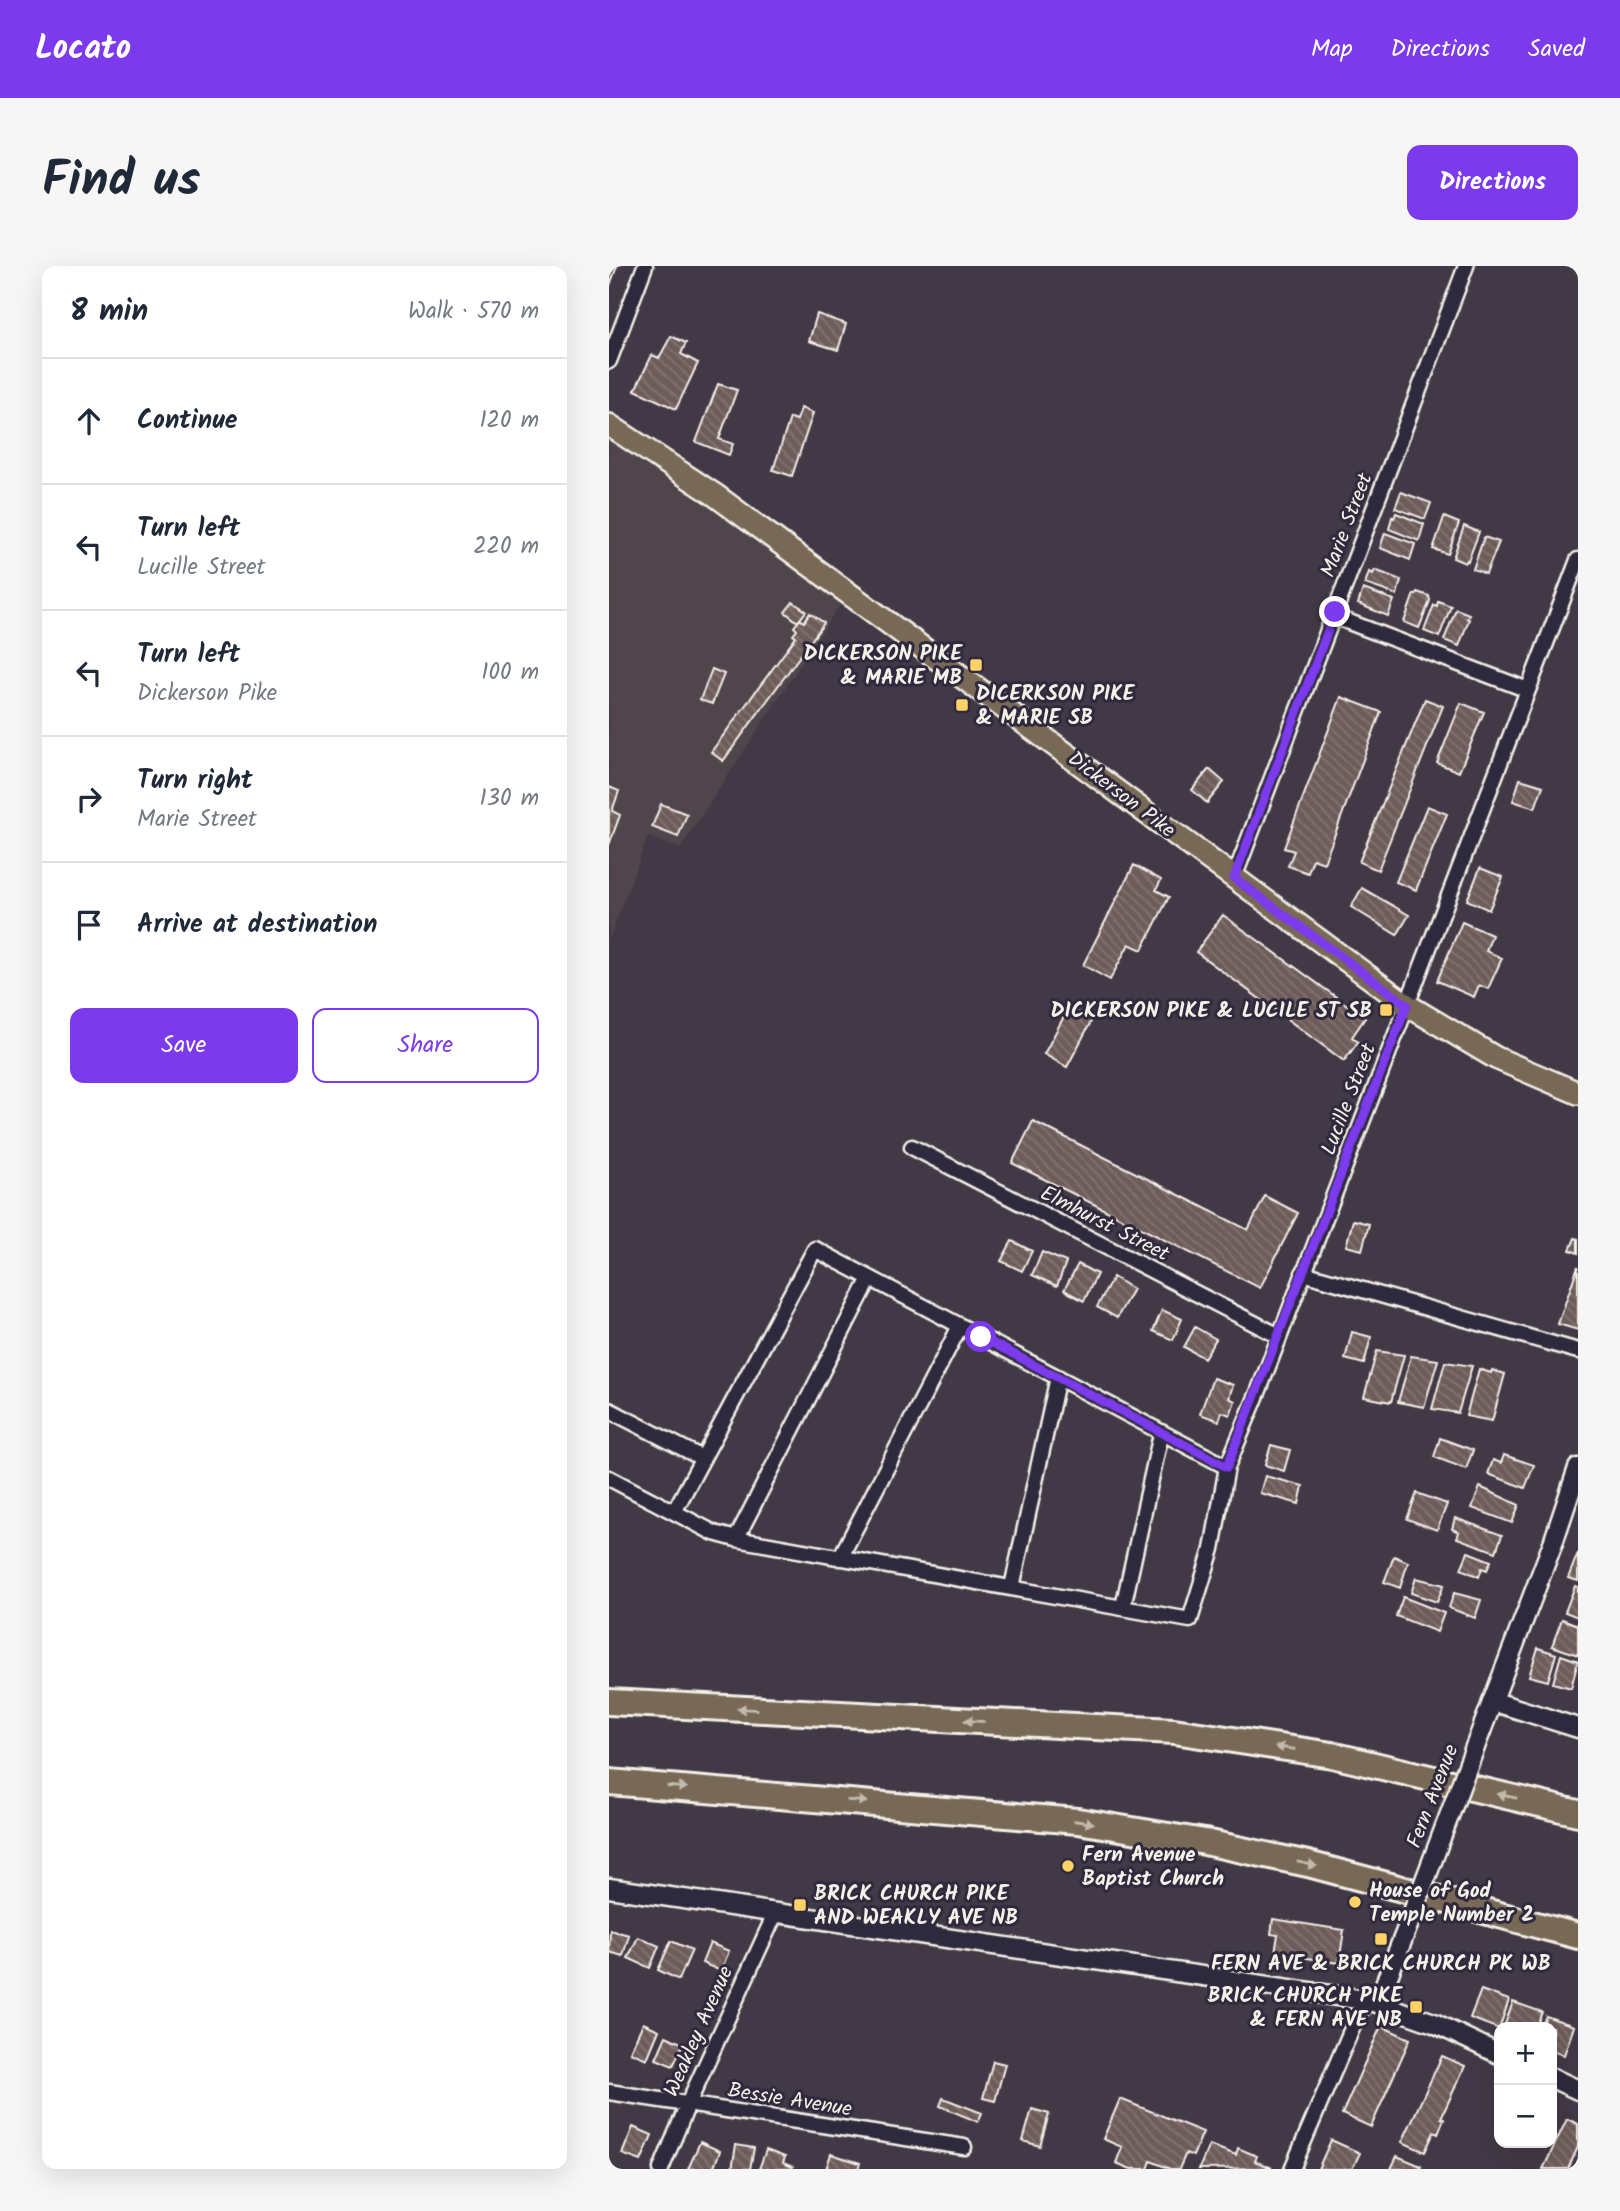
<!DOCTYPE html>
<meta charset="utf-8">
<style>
:root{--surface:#fff;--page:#f6f6f7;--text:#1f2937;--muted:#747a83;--line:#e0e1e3;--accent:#7c3aed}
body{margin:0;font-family:Kalam,sans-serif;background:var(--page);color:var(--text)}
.controls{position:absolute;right:21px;bottom:21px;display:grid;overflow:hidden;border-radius:14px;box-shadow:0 7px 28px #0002}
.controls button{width:63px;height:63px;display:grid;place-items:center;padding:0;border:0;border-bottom:2px solid var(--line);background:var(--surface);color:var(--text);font:35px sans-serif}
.stop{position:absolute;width:21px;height:21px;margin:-16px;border:5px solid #7c3aed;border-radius:50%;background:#fff}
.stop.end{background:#7c3aed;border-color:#fff;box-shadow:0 2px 7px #0008}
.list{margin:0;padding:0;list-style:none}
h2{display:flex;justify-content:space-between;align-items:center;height:91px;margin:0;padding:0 28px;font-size:30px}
h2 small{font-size:23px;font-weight:400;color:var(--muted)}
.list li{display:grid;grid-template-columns:46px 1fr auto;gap:21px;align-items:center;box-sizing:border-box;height:126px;padding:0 28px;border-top:2px solid var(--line)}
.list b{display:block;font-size:26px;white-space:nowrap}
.list p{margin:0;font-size:23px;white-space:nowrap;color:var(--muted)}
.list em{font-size:23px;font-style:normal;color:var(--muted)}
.actions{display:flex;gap:14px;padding:21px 28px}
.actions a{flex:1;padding:16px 0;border:2px solid var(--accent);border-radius:14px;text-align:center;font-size:24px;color:var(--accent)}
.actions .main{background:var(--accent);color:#fff}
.icon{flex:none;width:38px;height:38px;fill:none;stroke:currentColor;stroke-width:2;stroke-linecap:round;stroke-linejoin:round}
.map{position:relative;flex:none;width:969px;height:1903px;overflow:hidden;border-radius:14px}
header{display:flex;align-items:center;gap:42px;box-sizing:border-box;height:98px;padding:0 35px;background:var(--accent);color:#fff}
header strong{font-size:33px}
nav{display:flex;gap:38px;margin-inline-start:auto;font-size:24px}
.intro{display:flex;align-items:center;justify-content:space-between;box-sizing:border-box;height:168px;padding:0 42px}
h1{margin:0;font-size:49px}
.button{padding:18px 32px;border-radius:14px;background:var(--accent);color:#fff;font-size:24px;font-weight:700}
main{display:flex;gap:42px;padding:0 42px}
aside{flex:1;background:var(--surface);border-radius:14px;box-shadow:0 7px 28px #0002}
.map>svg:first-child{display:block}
</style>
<header>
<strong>Locato</strong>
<nav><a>Map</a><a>Directions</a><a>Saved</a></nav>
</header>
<div class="intro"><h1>Find us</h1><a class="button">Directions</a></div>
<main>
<aside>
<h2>8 min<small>Walk · 570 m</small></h2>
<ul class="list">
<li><svg class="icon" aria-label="ahead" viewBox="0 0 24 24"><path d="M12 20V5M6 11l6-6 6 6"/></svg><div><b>Continue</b></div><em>120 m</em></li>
<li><svg class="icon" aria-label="left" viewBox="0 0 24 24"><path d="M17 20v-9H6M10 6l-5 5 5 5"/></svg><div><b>Turn left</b><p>Lucille Street</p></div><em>220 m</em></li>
<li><svg class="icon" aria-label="left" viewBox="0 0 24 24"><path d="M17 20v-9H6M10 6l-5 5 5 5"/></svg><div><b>Turn left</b><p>Dickerson Pike</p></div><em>100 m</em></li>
<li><svg class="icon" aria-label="right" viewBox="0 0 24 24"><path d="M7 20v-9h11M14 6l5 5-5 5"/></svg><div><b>Turn right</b><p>Marie Street</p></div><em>130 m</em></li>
<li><svg class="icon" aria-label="arrive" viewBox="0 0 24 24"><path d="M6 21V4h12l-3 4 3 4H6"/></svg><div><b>Arrive at destination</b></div></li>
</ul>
<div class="actions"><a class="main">Save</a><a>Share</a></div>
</aside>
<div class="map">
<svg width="969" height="1903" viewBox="0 0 969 1903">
<defs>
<pattern id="building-back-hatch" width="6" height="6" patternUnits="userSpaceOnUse" patternTransform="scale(1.75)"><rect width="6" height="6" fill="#6d5c5a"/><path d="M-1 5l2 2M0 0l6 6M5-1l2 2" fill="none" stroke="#827472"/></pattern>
</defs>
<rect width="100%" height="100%" fill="#423946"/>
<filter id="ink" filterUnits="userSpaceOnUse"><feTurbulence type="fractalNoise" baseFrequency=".0143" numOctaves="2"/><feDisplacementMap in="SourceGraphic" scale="14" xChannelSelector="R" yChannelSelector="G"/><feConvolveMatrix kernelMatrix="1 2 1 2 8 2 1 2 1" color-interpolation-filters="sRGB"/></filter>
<g filter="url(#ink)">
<path fill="#4f444c" d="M 0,159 L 239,326 L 71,583 L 39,571 L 0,674 Z"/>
<path fill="url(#building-back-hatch)" stroke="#f4f1e8" stroke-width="2" d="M 0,0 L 8,0 L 0,22 Z
M 208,48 L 237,58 L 229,84 L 200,75 Z
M 62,70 L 77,77 L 72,88 L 89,97 L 67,143 L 26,124 L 43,89 L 50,92 Z
M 109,118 L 128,124 L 110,173 L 124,178 L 120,189 L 87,176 Z
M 192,142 L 204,147 L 183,210 L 164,204 L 181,152 L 188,154 Z
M 792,226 L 822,237 L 816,253 L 786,242 Z
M 787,247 L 815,258 L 810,275 L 780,263 L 783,251 L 785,252 Z
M 835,251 L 850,257 L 839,288 L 824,283 Z
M 855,260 L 870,266 L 859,295 L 858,294 L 856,297 L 844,292 Z
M 776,267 L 806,278 L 801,294 L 771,282 Z
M 875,271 L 890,276 L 877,308 L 864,303 Z
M 766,304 L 792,314 L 788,329 L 756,318 L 760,306 L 764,308 Z
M 754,323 L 785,334 L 779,350 L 749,338 Z
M 808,326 L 820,330 L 821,335 L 810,362 L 795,356 L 805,328 L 807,329 Z
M 829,335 L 842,340 L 830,371 L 815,365 L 825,339 L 828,340 Z
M 184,336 L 197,345 L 189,356 L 176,346 Z
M 847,343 L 860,348 L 858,352 L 860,353 L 850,380 L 835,374 Z
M 201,347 L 215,357 L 114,495 L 102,486 L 187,371 L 184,369 L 188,364 L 185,361 L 191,353 L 195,356 Z
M 103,403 L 115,408 L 103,438 L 91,434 Z
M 732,431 L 772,446 L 715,597 L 704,593 L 699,607 L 679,600 L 685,585 L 675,582 Z
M 816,433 L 834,440 L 769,604 L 750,596 Z
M 852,437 L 875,446 L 850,506 L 828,497 Z
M 600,503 L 615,516 L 598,537 L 583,524 Z
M 911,513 L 934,520 L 926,542 L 904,535 Z
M 0,521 L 10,525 L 3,545 L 11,549 L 0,579 Z
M 52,538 L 78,548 L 69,571 L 43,561 Z
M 818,540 L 838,548 L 807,624 L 787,616 Z
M 525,599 L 552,614 L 547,624 L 560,631 L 533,684 L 520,678 L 501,714 L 474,699 Z
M 871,602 L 894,611 L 880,644 L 858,634 Z
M 753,622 L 800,649 L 788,669 L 742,641 Z
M 614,649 L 756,752 L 743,771 L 749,776 L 735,795 L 587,686 Z
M 853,656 L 883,669 L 877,685 L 893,692 L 879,723 L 870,719 L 865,731 L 828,715 Z
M 460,741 L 483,754 L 458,801 L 435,788 Z
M 424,855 L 639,964 L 656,930 L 689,947 L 651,1022 L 403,897 Z
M 744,954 L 760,958 L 753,984 L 737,980 Z
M 966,972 L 969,973 L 969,987 L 961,984 Z
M 403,975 L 423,985 L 413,1005 L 392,995 Z
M 433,986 L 457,996 L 448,1020 L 423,1009 Z
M 469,998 L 488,1008 L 475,1035 L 455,1024 Z
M 969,1000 L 969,1064 L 949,1058 Z
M 504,1011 L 524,1023 L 508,1052 L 488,1041 Z
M 553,1044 L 573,1053 L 564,1074 L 544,1065 Z
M 586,1061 L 607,1073 L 595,1092 L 575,1081 Z
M 743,1066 L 762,1071 L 755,1098 L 736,1093 Z
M 768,1085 L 795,1089 L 782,1136 L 755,1131 Z
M 802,1090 L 829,1094 L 815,1141 L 789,1136 Z
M 836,1096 L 863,1100 L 849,1147 L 823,1143 Z
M 870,1103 L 882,1107 L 883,1104 L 896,1108 L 883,1155 L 857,1150 Z
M 604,1112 L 624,1119 L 620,1132 L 626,1135 L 621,1149 L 613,1146 L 610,1155 L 591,1148 Z
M 831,1172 L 864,1184 L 857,1203 L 825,1191 Z
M 662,1179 L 681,1184 L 675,1205 L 656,1199 Z
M 895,1189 L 925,1199 L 916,1222 L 879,1208 L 884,1194 L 892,1197 Z
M 656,1210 L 694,1220 L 690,1238 L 651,1227 Z
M 871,1221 L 910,1239 L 903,1257 L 863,1242 Z
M 808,1227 L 838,1238 L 828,1264 L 798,1253 Z
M 846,1252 L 893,1269 L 887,1286 L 848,1272 L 850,1266 L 843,1263 Z
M 859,1286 L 882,1295 L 878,1304 L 873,1302 L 870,1311 L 852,1303 Z
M 969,1287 L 969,1315 L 959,1312 Z
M 785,1290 L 799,1296 L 791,1322 L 775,1316 Z
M 807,1312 L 835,1319 L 828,1336 L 802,1327 Z
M 966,1320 L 969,1321 L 969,1351 L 956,1346 Z
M 845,1327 L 872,1334 L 866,1352 L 840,1342 Z
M 794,1331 L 835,1347 L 828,1366 L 787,1350 Z
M 953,1353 L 969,1359 L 969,1389 L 943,1380 Z
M 929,1382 L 947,1388 L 939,1415 L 920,1410 Z
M 952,1389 L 969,1395 L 962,1422 L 944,1417 Z
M 664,1653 L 735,1664 L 730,1697 L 666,1687 L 669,1669 L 662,1668 Z
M 1,1664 L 20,1669 L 14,1690 L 0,1686 Z
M 29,1671 L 50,1680 L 41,1702 L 19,1692 Z
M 62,1675 L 83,1684 L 70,1714 L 49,1704 Z
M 101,1677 L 120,1685 L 112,1705 L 93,1697 Z
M 872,1724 L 900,1734 L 890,1763 L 861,1752 Z
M 904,1736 L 933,1746 L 927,1761 L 895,1761 Z
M 937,1750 L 965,1760 L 955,1789 L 943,1784 L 943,1761 L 932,1761 Z
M 34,1757 L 50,1764 L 38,1793 L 21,1786 Z
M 772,1760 L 801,1773 L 762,1861 L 733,1848 Z
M 57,1770 L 74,1778 L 64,1800 L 47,1793 Z
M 833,1790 L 856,1800 L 832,1852 L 835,1853 L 829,1868 L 825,1866 L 816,1886 L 793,1876 Z
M 384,1795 L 396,1798 L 386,1835 L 374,1832 Z
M 334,1832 L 373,1847 L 369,1856 L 331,1840 Z
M 511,1833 L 594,1866 L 584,1890 L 577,1887 L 570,1903 L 561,1903 L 542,1895 L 539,1903 L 522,1903 L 507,1897 L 513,1881 L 494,1873 Z
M 423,1843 L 440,1848 L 431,1880 L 414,1875 Z
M 958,1853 L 969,1858 L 969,1881 L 959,1903 L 934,1903 Z
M 24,1861 L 43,1869 L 32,1895 L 13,1888 Z
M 722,1874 L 751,1887 L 743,1903 L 709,1903 Z
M 91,1876 L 111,1885 L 104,1903 L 79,1903 Z
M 127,1879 L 145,1882 L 141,1903 L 123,1903 Z
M 600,1879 L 627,1889 L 629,1882 L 648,1890 L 646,1895 L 663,1902 L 590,1903 Z
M 157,1884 L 176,1891 L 174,1897 L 184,1901 L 183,1903 L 150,1903 Z
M 222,1888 L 251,1897 L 249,1903 L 217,1903 Z
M 788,1890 L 812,1900 L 811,1903 L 782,1903 Z"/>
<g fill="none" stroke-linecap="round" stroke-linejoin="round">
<g stroke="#f4f1e8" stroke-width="19">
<path id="minor" d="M 0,95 L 36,0
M 724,350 L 919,424
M 625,612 L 857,0
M 303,881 L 670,1070
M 694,1007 L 969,1085
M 0,1144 L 93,1192
M 0,1212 L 105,1267 L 127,1273 L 581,1354 L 603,1283 L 618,1201 L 650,1124 L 969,294
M 65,1246 L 206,983 L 618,1201
M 127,1273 L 261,1012
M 231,1292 L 351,1060
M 403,1321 L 449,1111
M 514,1341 L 552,1168
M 0,1826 L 355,1881
M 52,1903 L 79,1838 L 167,1646
M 683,1903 L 750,1746 L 762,1735"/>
</g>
<g stroke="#f4f1e8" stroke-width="23">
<path id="tertiary" d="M 883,1435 L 969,1462
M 866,1481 L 944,1277 L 969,1202
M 0,1622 L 762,1735 L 825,1757 L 890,1788
M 762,1735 L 774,1723 L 798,1662
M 943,1812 L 969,1824"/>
</g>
<g stroke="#f4f1e8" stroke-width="26">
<path id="primary" d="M 0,159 L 106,229 L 798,739 L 887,792 L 969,827"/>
</g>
<g stroke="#f4f1e8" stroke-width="30">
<path id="motorway" d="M 0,1436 L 565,1465 L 723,1489 L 969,1547
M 0,1516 L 469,1555 L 596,1576 L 699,1598 L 969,1670"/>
</g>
<use href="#minor" stroke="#2f2a3d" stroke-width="14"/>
<use href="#tertiary" stroke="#2f2a3d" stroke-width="18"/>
<use href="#primary" stroke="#776954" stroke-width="21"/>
<use href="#motorway" stroke="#776954" stroke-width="24"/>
<g stroke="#f4f1e8" stroke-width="23" stroke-linecap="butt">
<path id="tertiary-bridge" d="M 798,1662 L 866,1481"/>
</g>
<use href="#tertiary-bridge" stroke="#2f2a3d" stroke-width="18"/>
</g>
<defs><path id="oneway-solid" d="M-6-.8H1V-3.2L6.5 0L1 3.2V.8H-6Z" transform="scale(1.75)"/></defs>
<g fill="#c2bbad">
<use href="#oneway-solid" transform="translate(138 1443) rotate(-177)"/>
<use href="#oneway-solid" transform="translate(365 1455) rotate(-177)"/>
<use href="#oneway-solid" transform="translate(676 1482) rotate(-172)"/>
<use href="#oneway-solid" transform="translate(68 1521) rotate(4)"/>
<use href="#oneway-solid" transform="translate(898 1530) rotate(-167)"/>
<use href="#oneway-solid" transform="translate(248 1535) rotate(5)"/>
<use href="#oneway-solid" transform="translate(475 1556) rotate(8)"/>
<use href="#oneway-solid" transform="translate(698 1598) rotate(13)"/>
</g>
</g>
<g fill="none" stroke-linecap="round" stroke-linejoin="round" filter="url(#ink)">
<path stroke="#7c3aed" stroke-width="9" d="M 372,1071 L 618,1201 L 798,739 L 625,612 L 726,346"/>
</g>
<g fill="#ffd166" stroke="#2f2a3d" stroke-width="2.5">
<rect x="360" y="392" width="14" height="14" rx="3.5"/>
<rect x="346" y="432" width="14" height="14" rx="3.5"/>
<rect x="770" y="737" width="14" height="14" rx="3.5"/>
<circle cx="459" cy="1600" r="7"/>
<circle cx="746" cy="1636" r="7"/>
<rect x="184" y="1632" width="14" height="14" rx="3.5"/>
<rect x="765" y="1666" width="14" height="14" rx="3.5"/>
<rect x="800" y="1734" width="14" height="14" rx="3.5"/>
</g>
<g text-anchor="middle" stroke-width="6" stroke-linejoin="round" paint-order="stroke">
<g font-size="21" fill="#f4f1e8" stroke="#2f2a3d">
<text transform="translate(737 259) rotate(-69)" y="7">Marie Street</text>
<text transform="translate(513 528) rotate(37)" y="7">Dickerson Pike</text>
<text transform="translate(739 833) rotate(-69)" y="7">Lucille Street</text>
<text transform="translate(496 957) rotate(27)" y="7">Elmhurst Street</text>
<text transform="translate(823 1530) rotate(-69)" y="7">Fern Avenue</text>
<text transform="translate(89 1765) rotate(-66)" y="7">Weakley Avenue</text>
<text transform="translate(181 1833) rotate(9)" y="7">Bessie Avenue</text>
</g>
<g font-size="21" font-weight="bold" fill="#f4f1e8" stroke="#2f2a3d" text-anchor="start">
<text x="353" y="394" text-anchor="end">DICKERSON PIKE<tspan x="353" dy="24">&amp; MARIE MB</tspan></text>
<text x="367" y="434">DICERKSON PIKE<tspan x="367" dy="24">&amp; MARIE SB</tspan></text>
<text x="763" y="751" text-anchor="end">DICKERSON PIKE &amp; LUCILE ST SB</text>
<text x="473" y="1595">Fern Avenue<tspan x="473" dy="24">Baptist Church</tspan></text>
<text x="760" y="1631">House of God<tspan x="760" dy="24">Temple Number 2</tspan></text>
<text x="205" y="1634">BRICK CHURCH PIKE<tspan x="205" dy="24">AND WEAKLY AVE NB</tspan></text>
<text x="772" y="1704" text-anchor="middle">FERN AVE &amp; BRICK CHURCH PK WB</text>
<text x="793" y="1736" text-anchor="end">BRICK CHURCH PIKE<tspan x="793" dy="24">&amp; FERN AVE NB</tspan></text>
</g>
</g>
</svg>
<div class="controls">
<button>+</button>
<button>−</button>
</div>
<div class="stop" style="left:372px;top:1071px"></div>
<div class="stop end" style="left:726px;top:346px"></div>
</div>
</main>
